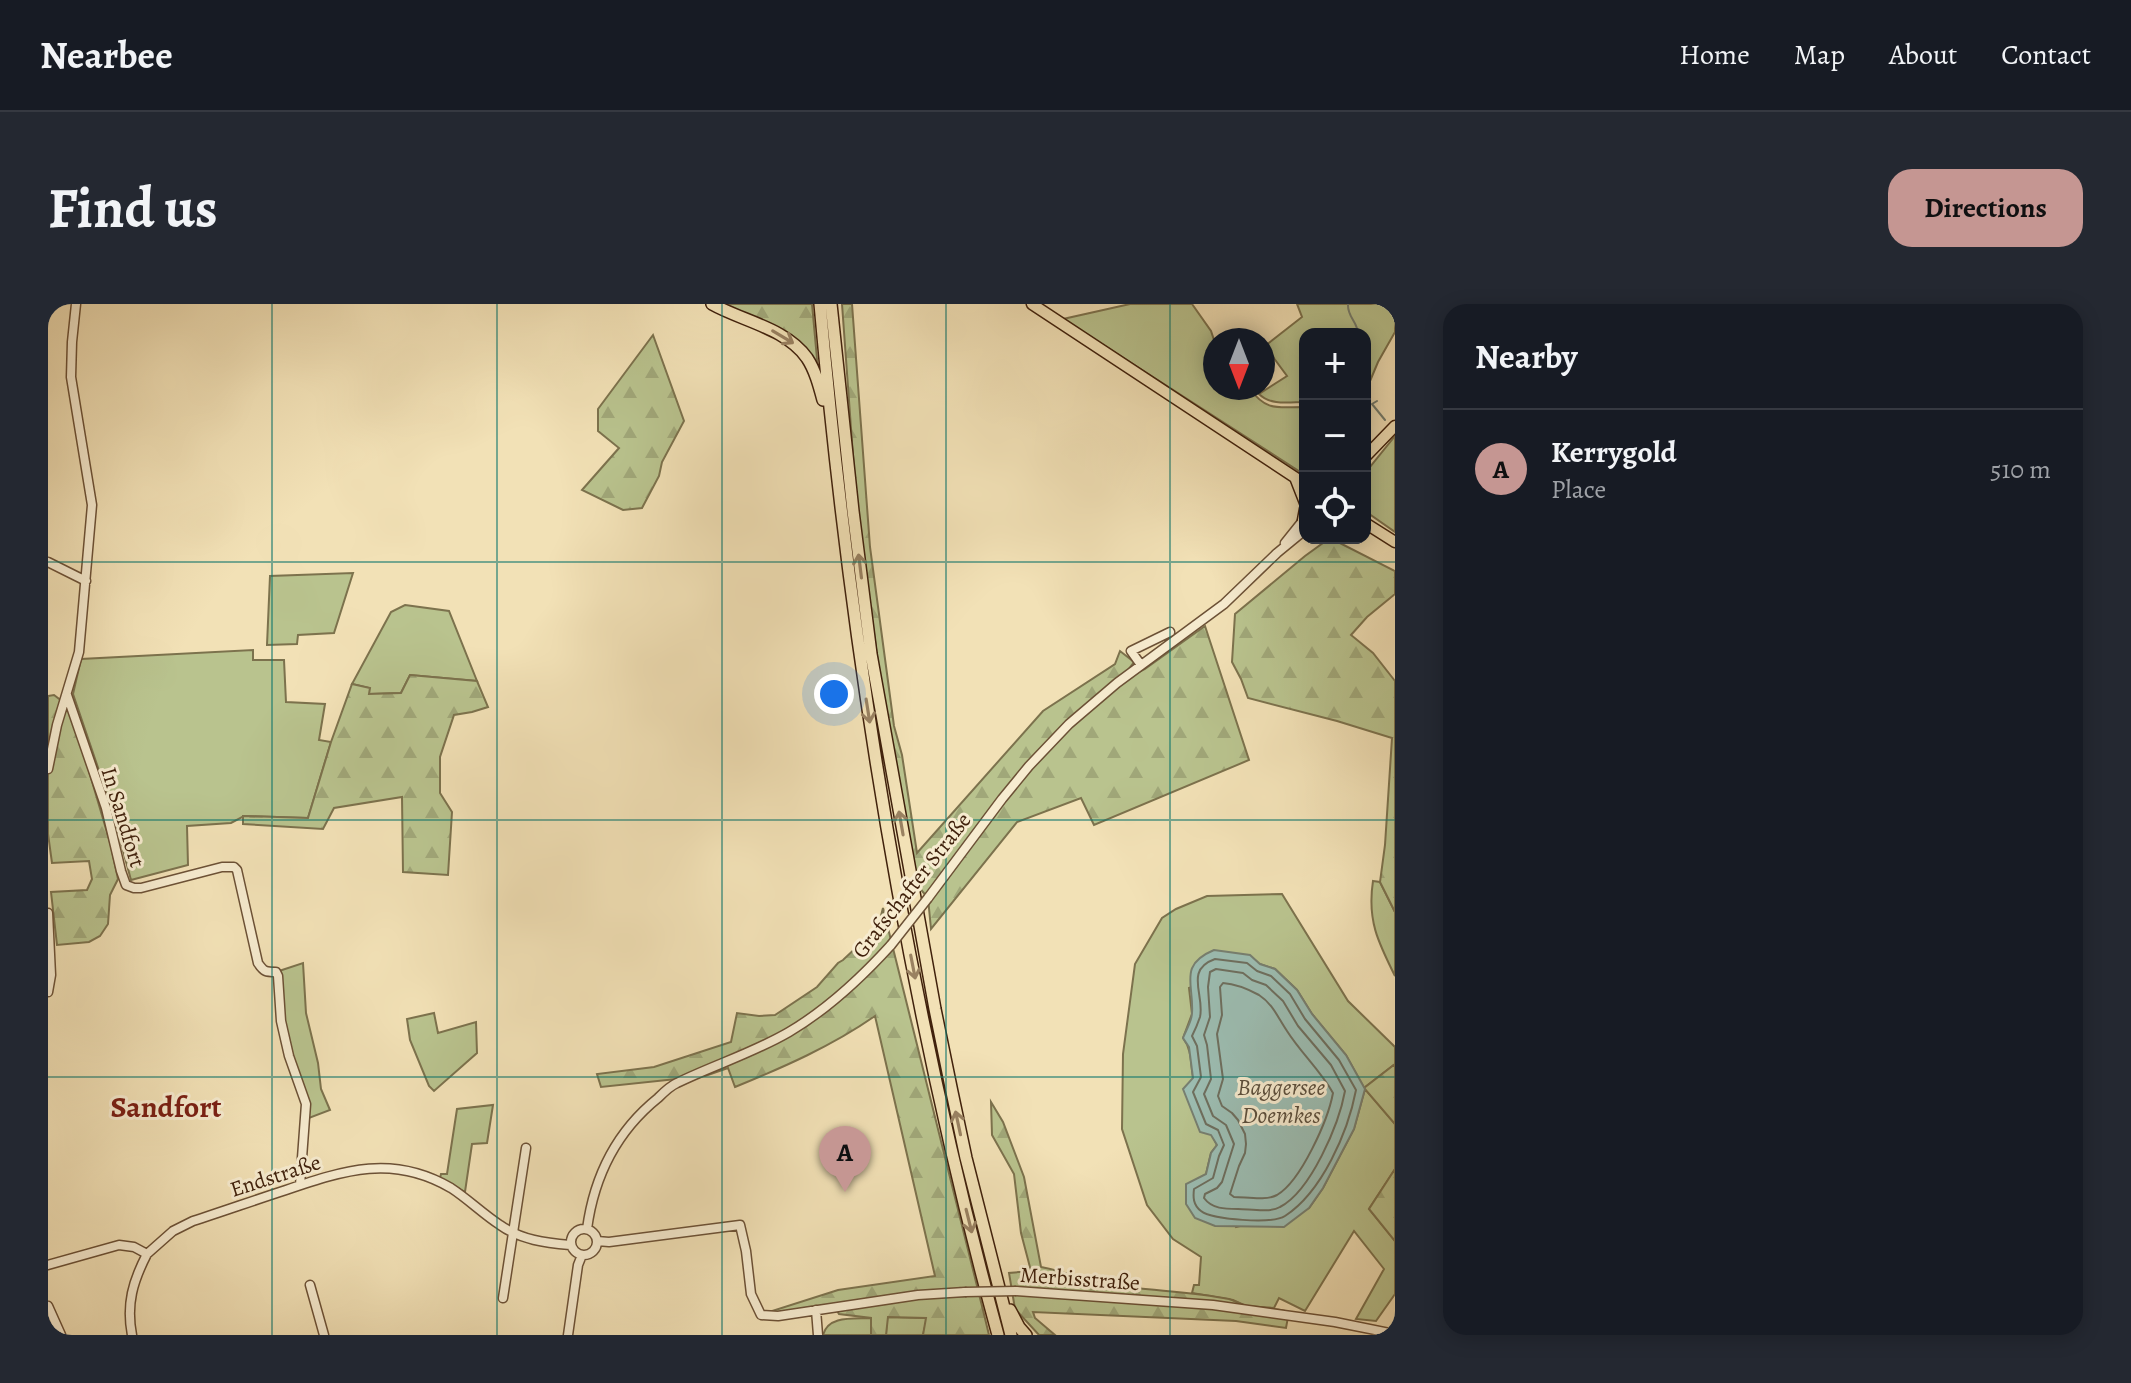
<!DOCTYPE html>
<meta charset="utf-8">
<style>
:root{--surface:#171b24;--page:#242831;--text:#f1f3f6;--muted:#9ea1a6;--line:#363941;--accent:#c59692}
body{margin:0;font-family:Alegreya,serif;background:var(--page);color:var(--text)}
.controls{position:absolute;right:24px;top:24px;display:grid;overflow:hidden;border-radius:16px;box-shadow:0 4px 20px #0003}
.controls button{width:72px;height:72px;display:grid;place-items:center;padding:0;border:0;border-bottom:2px solid var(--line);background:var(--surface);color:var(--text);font:40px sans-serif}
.compass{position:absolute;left:1155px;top:24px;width:72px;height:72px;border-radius:50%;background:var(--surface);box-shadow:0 4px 20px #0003;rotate:180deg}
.you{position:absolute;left:786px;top:390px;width:28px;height:28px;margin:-20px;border:6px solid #fff;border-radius:50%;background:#1a73e8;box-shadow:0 0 0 12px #1a73e833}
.badge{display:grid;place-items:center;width:52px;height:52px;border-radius:50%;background:var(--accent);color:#111;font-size:26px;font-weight:700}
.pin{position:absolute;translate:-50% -66px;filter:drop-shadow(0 2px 4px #0008)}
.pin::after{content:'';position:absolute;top:42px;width:28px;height:24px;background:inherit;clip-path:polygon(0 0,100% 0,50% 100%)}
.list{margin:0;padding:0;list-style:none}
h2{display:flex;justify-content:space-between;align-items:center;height:104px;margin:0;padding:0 32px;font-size:34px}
h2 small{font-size:26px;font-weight:400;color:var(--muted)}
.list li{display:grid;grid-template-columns:52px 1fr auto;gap:24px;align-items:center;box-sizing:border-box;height:120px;padding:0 32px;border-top:2px solid var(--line)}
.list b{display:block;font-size:30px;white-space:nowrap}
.list p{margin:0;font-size:26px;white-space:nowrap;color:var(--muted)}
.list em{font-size:26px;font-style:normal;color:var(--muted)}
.icon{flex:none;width:44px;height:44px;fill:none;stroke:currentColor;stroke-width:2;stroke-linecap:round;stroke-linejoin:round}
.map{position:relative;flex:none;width:1347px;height:1031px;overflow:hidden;border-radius:24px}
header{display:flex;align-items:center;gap:48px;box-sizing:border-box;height:112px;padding:0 40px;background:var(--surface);border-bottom:2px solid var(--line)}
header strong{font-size:38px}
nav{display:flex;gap:44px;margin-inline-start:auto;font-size:28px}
.intro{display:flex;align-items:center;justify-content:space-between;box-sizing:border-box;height:192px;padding:0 48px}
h1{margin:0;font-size:56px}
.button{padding:20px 36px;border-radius:24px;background:var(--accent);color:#111;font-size:28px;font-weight:700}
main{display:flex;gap:48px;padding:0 48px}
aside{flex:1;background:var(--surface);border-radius:24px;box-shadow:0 4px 20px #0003}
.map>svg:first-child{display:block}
</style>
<header>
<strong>Nearbee</strong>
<nav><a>Home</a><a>Map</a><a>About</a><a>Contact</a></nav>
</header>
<div class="intro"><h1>Find us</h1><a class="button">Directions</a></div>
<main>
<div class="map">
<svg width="1347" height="1031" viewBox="0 0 1347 1031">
<defs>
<pattern id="forest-firs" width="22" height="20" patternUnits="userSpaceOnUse" patternTransform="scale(2)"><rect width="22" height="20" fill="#b9c38e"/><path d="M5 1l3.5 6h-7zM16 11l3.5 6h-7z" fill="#a0a779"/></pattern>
</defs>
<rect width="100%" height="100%" fill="#f2e1b6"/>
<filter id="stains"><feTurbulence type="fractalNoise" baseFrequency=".0025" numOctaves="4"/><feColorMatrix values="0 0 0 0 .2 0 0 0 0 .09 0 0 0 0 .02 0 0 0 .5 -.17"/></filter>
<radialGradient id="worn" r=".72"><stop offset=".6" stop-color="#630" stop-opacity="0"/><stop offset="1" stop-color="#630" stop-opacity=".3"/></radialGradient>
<path fill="#b9c38e" stroke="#7c724d" stroke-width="2" d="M 1082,0 L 1144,0 L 1163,27 L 1167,39 L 1167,84 L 1201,84 C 1219,108 1229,103 1257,103 L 1257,171 L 1015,15 Z
M 1249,0 L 1347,0 L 1347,28 L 1330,58 L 1317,89 L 1317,30 L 1257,30 L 1257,98 C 1242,98 1223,102 1211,90 L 1239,72 L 1217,42 L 1254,13 Z
M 1347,132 L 1347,228 L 1317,207 L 1317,169 Z
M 305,269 L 286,329 L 250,331 L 249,340 L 219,341 L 222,272 Z
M 357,301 L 401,307 L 429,377 L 362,371 L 353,389 L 320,390 L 321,384 L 304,380 L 343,308 Z
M 205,346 L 205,356 L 236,356 L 238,398 L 277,400 L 271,436 L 283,438 L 260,514 L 196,512 L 183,519 L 139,522 L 140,561 L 83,576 L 63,502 L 25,390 L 33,355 Z
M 1325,577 L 1332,578 L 1347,608 L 1347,672 C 1330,638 1319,616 1325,577 Z
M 1234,590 L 1300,697 L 1347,743 L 1347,760 L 1316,784 L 1298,751 L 1264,710 L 1249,686 L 1227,665 L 1212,660 L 1141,684 L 1144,710 L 1135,734 C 1145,747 1142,762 1146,778 C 1152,799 1159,822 1169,841 L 1163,849 L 1158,870 L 1188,923 L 1261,904 L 1275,884 L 1306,825 L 1317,785 L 1347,820 L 1347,865 L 1321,905 L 1347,937 L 1347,990 L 1328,1017 L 1308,1015 L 1336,965 L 1306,927 L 1257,1007 L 1231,994 L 1226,1004 L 1198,1002 L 1185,996 L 1144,989 L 1146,981 L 1151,981 L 1153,953 L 1125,935 L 1099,901 L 1074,825 L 1075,750 L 1087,660 L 1114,614 L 1128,605 L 1159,592 Z
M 255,659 L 258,709 L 270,759 L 273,785 L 282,806 L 261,814 L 236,723 L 231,667 Z
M 386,709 L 390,729 L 428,718 L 429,749 L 386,787 L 381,782 L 362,736 L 359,715 Z
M 445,801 L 439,839 L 424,840 L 417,888 L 392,874 L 393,870 L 399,870 L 409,805 Z
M 839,1013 L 879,1014 L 875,1031 L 838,1031 Z
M 823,1014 L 823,1031 L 775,1031 C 780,1011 806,1015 823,1014 Z"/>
<path fill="url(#forest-firs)" stroke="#7c724d" stroke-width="2" d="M 672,0 L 764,0 L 770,66 L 766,57 Z
M 794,0 L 804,0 L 822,243 L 846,422 L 854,451 L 869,549 L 995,407 L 1067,360 L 1072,347 L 1086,358 L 1071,378 L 1097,365 L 1157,322 L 1201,456 L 1046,521 L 1033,494 L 969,518 L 883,625 L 880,594 L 864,575 L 840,458 L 829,351 L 809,207 Z
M 605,31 L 636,117 L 614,158 L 611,172 L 594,204 L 575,206 L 534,186 L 571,144 L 550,127 L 550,105 Z
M 1282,234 L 1347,267 L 1347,290 L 1319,313 L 1303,331 L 1325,349 L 1347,377 L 1347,608 L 1332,578 L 1337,541 L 1344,434 L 1289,417 L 1200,394 L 1193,375 L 1184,358 L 1187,310 L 1257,252 Z
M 362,371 L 429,377 L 440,403 L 424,408 L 406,411 L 392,453 L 392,489 L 404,508 L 400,571 L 355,568 L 354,493 L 286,504 L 275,525 L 195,520 L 195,512 L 260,514 L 283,438 L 304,380 L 322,384 L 321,390 L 353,389 Z
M 6,391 L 19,401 L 26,416 L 63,542 L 70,575 L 62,591 L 60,620 L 52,632 L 41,638 L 9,641 L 3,588 L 39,586 L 44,575 L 41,557 L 4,559 L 0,530 L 0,392 Z
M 835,604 L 935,1006 L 941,1031 L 875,1031 L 878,1014 L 840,1013 L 838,1031 L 823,1031 L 823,1014 L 791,1010 L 788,1005 L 726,1010 L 724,1007 L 790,986 L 887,972 L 827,712 C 784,742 736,763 687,783 L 680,764 L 657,772 L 553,783 L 549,770 L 606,763 L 683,738 L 689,709 L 711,712 L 727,711 L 769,683 L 790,659 L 795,656 L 830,623 Z
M 1347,760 L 1347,820 L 1316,784 Z
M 943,798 L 955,818 L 976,873 L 993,963 C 1015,967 1035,976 1058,980 C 1099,987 1141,987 1181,995 C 1187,997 1192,1000 1198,1002 C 1212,1005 1227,1003 1241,1008 L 1238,1024 L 1188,1017 L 985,1008 L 987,1014 L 1007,1031 L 991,1031 L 967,1005 L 961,969 L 983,967 L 973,929 L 966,870 L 944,831 Z
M 1347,865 L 1347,937 L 1321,905 Z"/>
<path fill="#9cbdb2" stroke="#777f70" stroke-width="2" d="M 1166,646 L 1202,651 L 1212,660 L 1227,665 L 1249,686 L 1264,710 L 1298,751 L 1317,785 L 1306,825 L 1275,884 L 1261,904 L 1236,923 L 1167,922 L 1147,914 L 1138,900 L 1138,880 L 1158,870 L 1163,849 L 1169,841 L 1163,831 L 1152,828 L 1135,785 L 1145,774 L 1141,743 L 1135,734 C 1138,726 1144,717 1144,709 C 1146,680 1130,661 1166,646 Z"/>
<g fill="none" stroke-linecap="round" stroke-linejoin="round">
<path stroke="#6e6f5f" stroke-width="2" d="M 1167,655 L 1199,659 L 1209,667 L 1223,672 L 1242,690 L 1257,715 L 1291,756 L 1308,786 C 1300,828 1274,888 1237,912 C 1225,920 1164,916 1153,907 C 1145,901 1145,893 1146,885 L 1165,874 L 1171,852 L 1176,841 L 1170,826 L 1158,820 L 1145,788 L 1153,773 L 1149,742 L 1144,732 C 1147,726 1150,719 1152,713 C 1157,691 1136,666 1167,655 Z
M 1168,665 L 1195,669 L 1204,676 L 1218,681 L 1235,697 L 1250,722 L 1283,761 L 1297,787 C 1291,820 1263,887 1232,903 C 1222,909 1201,905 1190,905 C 1177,905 1164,905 1156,894 L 1157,890 L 1169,884 L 1174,878 L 1186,840 L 1178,821 L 1165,812 L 1156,790 L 1163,775 L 1159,741 L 1156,731 L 1162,713 L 1160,683 L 1162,668 Z
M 1175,679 C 1188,680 1200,685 1211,691 C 1225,700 1230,714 1239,727 C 1253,749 1272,766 1285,789 C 1280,816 1253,877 1229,891 C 1218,897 1198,893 1186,893 L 1182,890 L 1191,862 L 1197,849 L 1198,840 L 1197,830 L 1190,816 L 1184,809 L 1174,802 L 1170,792 L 1175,775 L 1169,730 L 1174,711 L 1172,683 Z"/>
<path stroke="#777f70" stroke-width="2" d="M 1300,0 C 1299,13 1310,18 1310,30
M 1317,49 L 1320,59 L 1317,67
M 1329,97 L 1324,100 L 1337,116"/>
<g stroke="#6c5136" stroke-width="11">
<path id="minor" d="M 1237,239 L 1257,214
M 0,258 L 38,277
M 1093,361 L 1083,347 L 1122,328
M 19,391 L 58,504 L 73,567 L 78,581 L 86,584 L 93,584 L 174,563 L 186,563 L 189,566 L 210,659 C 216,668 218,668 228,668 L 230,672 L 233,717 L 241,752 L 258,800 L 252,881
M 0,465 L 9,421 L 31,348 L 44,201 L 23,73 L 24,38 L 28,0
M 880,594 L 954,495 L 981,462 L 1021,420 L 1069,379 L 1176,300 L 1229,249 L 1257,226
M 0,609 L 3,671 L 0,688
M523 938a13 13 0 1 1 26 0a13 13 0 1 1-26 0Z
M 539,925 C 546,873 569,827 610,794 C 616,788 622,782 629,779 C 666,761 705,749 741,728 C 780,705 813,674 843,641
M 549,937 L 561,938 L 692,921 L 698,947 L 703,990 L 713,1011 L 730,1012 L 870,991 L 917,988
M 0,961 L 71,941 L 86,943 L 99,950 L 125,927 L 145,917 C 176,907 207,896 238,886 C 297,866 345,850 403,884 C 420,895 435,910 452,921 C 473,936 498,939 522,941
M 262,981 L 276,1031
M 968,987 L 1165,1001 L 1287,1018 L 1347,1030
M 455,994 L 478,844
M 0,1002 L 13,1031
M 768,1006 L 770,1031
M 84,1031 C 78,1000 85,977 99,950
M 520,1031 L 530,961 L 534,951"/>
</g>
<g stroke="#40210c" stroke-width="13">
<path id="major" d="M 984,0 L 1257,180
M 1317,153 L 1347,122
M 1248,176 L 1257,199
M 1255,216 L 1257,205
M 1317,219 L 1347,238"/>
</g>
<g stroke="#40210c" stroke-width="14">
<path id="highway" d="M 664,0 C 694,17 738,24 759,54 C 767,66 771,81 775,96
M 772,0 C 803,348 858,694 950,1031
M 783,0 L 805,207 L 823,350 L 887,705 L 904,788 L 918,854 L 963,1031
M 962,1006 L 971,1023 L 978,1031"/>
</g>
<use href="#minor" stroke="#f7ecd0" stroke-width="8"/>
<use href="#major" stroke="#f2e1b6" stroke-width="10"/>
<use href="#highway" stroke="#f2e1b6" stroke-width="11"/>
<g stroke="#6c5136" stroke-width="11" stroke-linecap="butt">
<path id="minor-bridge" d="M 843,641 L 880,594
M 917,988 L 968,987"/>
</g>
<use href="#minor-bridge" stroke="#f7ecd0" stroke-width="8"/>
</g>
<defs><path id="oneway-shaft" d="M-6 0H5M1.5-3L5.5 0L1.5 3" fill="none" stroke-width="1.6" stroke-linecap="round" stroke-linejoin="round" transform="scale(2)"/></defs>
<g stroke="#998161">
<use href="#oneway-shaft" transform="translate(735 33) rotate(31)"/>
<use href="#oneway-shaft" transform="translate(812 262) rotate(-97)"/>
<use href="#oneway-shaft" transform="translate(820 407) rotate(81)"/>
<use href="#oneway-shaft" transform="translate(853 519) rotate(-100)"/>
<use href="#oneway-shaft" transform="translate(865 663) rotate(79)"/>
<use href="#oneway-shaft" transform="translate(910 819) rotate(-102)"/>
<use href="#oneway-shaft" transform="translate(921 917) rotate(76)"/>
</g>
<path fill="none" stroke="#0f766e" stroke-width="2" stroke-opacity="0.55" d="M 224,0 L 224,1031M 449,0 L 449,1031M 674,0 L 674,1031M 898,0 L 898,1031M 1122,0 L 1122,1031M 0,258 L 1347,258M 0,516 L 1347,516M 0,773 L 1347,773"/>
<g text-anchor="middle" stroke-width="6" stroke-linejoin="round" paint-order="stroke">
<g font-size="22" fill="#40210c" stroke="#f7ecd0">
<text transform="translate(76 513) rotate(73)" y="8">In Sandfort</text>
<text transform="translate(863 581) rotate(-52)" y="8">Grafschafter Straße</text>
<text transform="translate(227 871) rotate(-18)" y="8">Endstraße</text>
<text transform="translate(1032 974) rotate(4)" y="8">Merbisstraße</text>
</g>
<g font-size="24" font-style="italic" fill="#5c503e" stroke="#f7ecd0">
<text x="1233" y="791">Baggersee<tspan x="1233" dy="28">Doemkes</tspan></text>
</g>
<g font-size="30" font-weight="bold" fill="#7a1f14" stroke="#f7ecd0">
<text x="118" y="813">Sandfort</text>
</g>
</g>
<rect width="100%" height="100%" filter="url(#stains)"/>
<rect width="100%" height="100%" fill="url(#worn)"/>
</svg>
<div class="controls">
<button>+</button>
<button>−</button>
<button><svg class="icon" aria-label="locate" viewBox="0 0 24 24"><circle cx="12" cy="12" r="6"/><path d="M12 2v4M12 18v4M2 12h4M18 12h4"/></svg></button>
</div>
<svg class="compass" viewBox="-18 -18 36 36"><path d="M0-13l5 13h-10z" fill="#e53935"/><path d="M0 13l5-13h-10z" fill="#9ea1a6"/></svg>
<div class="you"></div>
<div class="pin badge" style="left:797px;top:888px">A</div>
</div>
<aside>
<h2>Nearby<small></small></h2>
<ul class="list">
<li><span class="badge">A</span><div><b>Kerrygold</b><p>Place</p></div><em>510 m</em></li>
</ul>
</aside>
</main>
